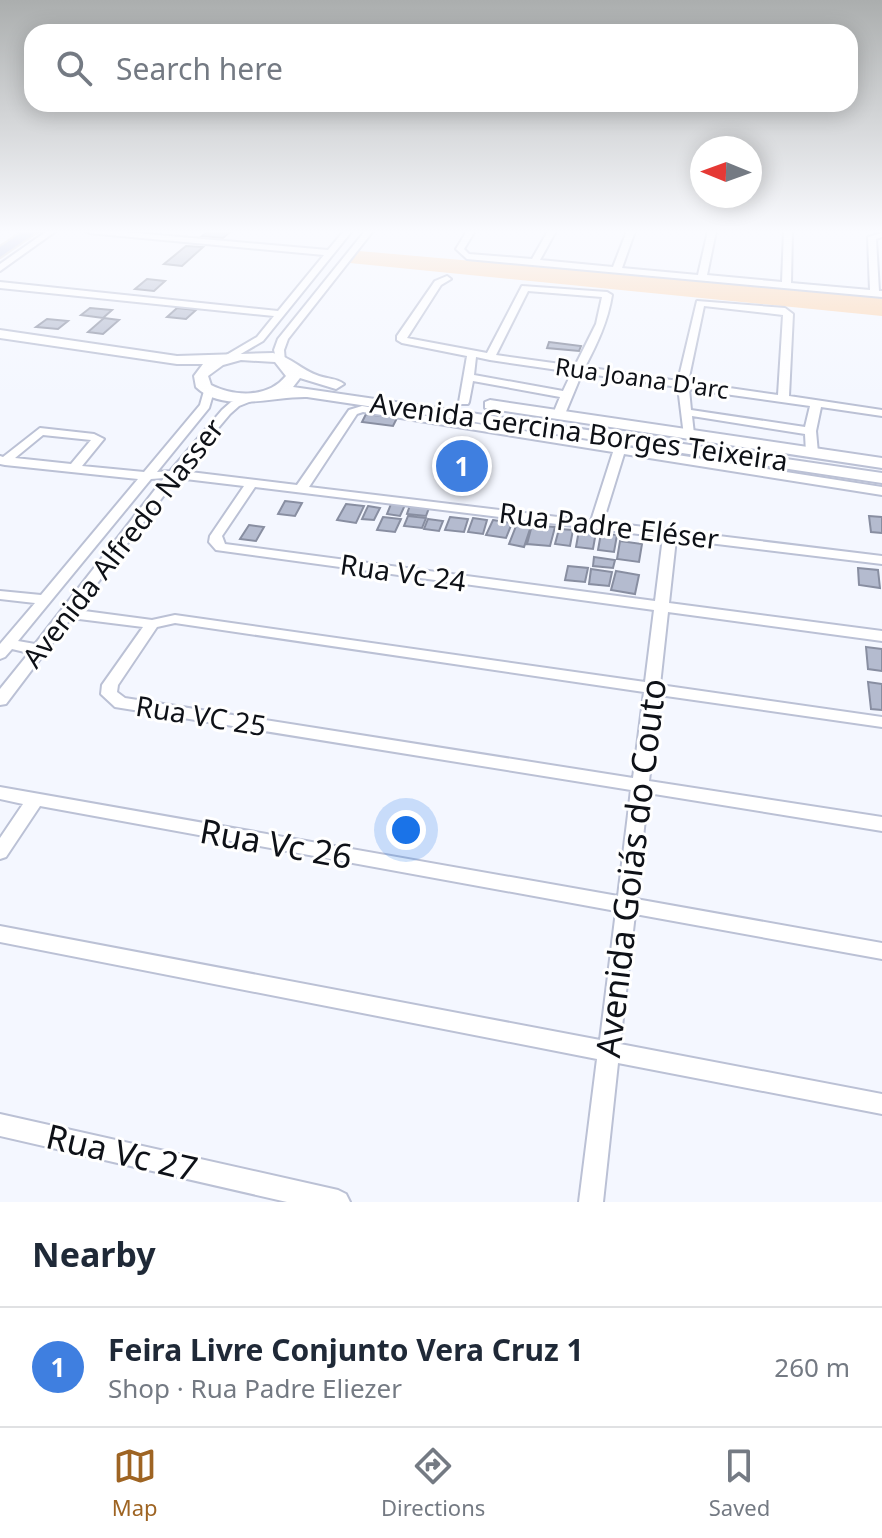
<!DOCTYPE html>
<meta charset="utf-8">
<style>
:root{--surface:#fff;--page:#f6f6f7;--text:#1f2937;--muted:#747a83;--line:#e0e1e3;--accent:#9e6423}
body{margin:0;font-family:"Noto Sans",sans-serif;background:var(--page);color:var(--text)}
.compass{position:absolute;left:690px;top:136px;width:72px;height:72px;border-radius:50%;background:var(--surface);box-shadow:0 4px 20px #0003;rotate:271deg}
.you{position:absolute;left:406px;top:830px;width:28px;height:28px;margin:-20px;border:6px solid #fff;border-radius:50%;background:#1a73e8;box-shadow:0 0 0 12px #1a73e833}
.badge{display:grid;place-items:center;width:52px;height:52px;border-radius:50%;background:var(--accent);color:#fff;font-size:26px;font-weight:700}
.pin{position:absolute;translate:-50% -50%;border:4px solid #fff;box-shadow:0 2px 8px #0006}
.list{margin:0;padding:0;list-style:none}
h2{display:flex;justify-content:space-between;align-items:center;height:104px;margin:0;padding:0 32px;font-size:34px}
h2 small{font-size:26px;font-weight:400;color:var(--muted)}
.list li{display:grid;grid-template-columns:52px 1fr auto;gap:24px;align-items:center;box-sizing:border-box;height:120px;padding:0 32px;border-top:2px solid var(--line)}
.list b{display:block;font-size:30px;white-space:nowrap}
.list p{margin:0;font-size:26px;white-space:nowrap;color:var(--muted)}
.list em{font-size:26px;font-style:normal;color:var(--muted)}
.icon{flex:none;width:44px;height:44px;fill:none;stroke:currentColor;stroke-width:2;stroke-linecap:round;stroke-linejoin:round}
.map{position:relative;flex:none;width:882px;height:1202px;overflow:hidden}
.search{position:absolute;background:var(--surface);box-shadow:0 4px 20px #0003;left:24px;right:24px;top:24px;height:88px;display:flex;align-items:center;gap:20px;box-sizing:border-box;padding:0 28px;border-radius:24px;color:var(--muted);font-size:30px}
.sheet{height:224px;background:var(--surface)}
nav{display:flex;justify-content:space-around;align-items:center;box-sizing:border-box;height:112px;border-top:2px solid var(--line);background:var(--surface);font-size:22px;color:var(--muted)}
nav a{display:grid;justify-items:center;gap:4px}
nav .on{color:var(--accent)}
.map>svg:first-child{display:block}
</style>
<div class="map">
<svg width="882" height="1202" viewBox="0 0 882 1202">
<rect width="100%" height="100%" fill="#f4f7ff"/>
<path fill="#fcd6b3" d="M 359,251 L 882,297 L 882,316 L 350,263 Z"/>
<path fill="#b4bbcf" stroke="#888ea1" stroke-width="2" d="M 209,231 L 231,231 L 223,238 L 202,236 Z
M 186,246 L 203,247 L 182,266 L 164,264 Z
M 147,279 L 165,281 L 154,291 L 135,289 Z
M 90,308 L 112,310 L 103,318 L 81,315 Z
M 177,308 L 196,310 L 186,319 L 167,317 Z
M 104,318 L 119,320 L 103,334 L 88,332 Z
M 47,319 L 68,321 L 58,329 L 36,327 Z
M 549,342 L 581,346 L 579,351 L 547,348 Z
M 366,414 L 397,418 L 393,426 L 362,422 Z
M 285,501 L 302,503 L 295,516 L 278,514 Z
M 346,504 L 364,506 L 356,523 L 337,520 Z
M 391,504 L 405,505 L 400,516 L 387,514 Z
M 410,505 L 429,508 L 426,516 L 407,514 Z
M 368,506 L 380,508 L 374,520 L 362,519 Z
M 408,516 L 426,518 L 422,528 L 404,526 Z
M 869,516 L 882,517 L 882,533 L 871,532 Z
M 383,517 L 401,519 L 395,532 L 377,530 Z
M 450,517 L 468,519 L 464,532 L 445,530 Z
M 473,518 L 487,520 L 483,534 L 468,532 Z
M 428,519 L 443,521 L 439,531 L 424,529 Z
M 493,520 L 512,523 L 506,538 L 486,535 Z
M 518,521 L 532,523 L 524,547 L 509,544 Z
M 249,525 L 264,527 L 256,541 L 240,539 Z
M 532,525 L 555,527 L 550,546 L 527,544 Z
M 559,529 L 573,530 L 570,546 L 555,544 Z
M 579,530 L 596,532 L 593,549 L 576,547 Z
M 601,533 L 617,535 L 614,552 L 598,550 Z
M 620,541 L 642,544 L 639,562 L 617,559 Z
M 594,557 L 615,560 L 613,568 L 593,566 Z
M 568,566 L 588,568 L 585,582 L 565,580 Z
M 858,568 L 878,570 L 880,588 L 859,585 Z
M 591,569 L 612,572 L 609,586 L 589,584 Z
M 616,571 L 639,575 L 635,594 L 611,590 Z
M 866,647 L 882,649 L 882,671 L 868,669 Z
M 868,682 L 882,684 L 882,710 L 871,709 Z"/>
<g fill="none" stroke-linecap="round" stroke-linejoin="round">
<g stroke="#bbc1d5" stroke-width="4">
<path id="minor" d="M 47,231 L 56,231 L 0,271 L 0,264 Z
M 85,231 L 113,231 L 328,250 L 344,231 L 352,231 L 263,341 L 227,362 L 222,359 L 223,357 L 257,337 L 274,316 L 0,288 L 0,282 L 278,311 L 324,255 L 89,233 Z
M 365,231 L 373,231 L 288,339 L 284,350 L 285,362 L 277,362 L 274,350 L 278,339 Z
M 467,231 L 475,231 L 464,249 L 469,254 L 532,259 L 548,231 L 556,231 L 540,260 L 613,267 L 627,231 L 635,231 L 622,268 L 698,275 L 708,231 L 716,231 L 707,275 L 782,282 L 784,231 L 792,231 L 791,283 L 870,290 L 868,237 L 882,233 L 882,237 L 876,239 L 879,291 L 882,291 L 882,297 L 467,259 L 456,249 Z
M 447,276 L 451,279 L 441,285 L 407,338 L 487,353 L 522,286 L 607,292 L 612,295 C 608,321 597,344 585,367 L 678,381 L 697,301 L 785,308 L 793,314 L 789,396 L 882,410 L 882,416 L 821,407 L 816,431 L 818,453 L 812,456 L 806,453 L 805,434 L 692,416 L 694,434 L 688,437 L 684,436 L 678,387 L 582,373 L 565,414 L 559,417 L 553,414 L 560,397 L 473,381 L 469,402 L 468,404 L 460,404 L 459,402 L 467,356 L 402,343 L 397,340 L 397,336 L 435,281 ZM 528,291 L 602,297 L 596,324 L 575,366 L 496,355 ZM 704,306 L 783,315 L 778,395 L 688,382 ZM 476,357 L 490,360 L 572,372 L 563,391 L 474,375 ZM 689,389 L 810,406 L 805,427 L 691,410 Z
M 209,388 L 214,391 L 209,408 L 157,472 L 170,471 L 222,410 L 231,402 L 255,393 L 260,396 L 259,398 L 239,406 L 230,414 L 182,471 L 297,485 L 349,410 L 362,406 L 614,445 L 616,439 L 620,438 L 626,441 L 626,447 L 882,487 L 882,495 L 624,454 L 603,522 L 882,556 L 882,564 L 676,539 L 669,603 L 882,631 L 882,641 L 668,612 L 660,685 L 882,717 L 882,727 L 659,695 L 649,781 L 882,817 L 882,831 L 648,793 L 636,899 L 882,943 L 882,959 L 635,914 L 620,1044 L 882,1094 L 882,1114 L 618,1063 L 603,1202 L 579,1202 L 597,1059 L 0,942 L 0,926 L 600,1040 L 616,911 L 40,806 L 6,857 L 0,859 L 0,838 L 23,804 L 0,799 L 0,787 L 618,896 L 631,790 L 115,707 L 101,694 L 102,685 L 143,627 L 71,618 L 6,704 L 0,705 L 0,689 L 29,653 L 12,649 L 5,657 L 0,659 L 0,644 L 35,603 L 0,599 L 0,591 L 41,595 L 138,479 L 5,465 L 0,464 L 0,456 L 3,457 L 40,428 L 94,434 L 104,439 L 82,466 L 144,472 L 200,405 L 204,391 ZM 363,412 L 613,452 L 591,521 L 309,487 L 357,414 ZM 43,435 L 91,440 L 71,464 L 15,458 ZM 164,478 L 35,644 L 18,641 L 151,479 ZM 177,478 L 244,486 L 210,536 L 209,542 L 216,550 L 654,610 L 645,682 L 175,615 L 152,620 L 77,610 ZM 255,487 L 663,537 L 655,601 L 225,544 L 222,536 ZM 175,623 L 644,692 L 633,778 L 125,698 L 117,692 L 118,685 L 157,627 Z
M 0,1114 L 338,1190 L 346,1194 L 350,1202 L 287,1202 L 0,1136 Z"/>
</g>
<g stroke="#bbc1d5" stroke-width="4">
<path id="secondary" d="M 0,330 L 177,356 L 273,353 C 291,357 301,370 319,376 C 328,379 336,378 344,384 L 336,389 L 300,378 L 293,387 L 882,473 L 882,483 L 307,397 C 273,396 224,414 196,387 L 194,376 L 203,364 L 177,364 L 0,338 ZM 241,360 L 275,362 L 286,376 C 268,398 235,397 211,385 L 208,376 L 223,365 Z
M 490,400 L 882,458 L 882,468 L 485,408 L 485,402 Z"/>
</g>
<g stroke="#d4d4d5" stroke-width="4">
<path id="primary" d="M 24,231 L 38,231 L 0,257 L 0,247 Z"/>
</g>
<use href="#minor" fill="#fff" fill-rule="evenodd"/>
<use href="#secondary" fill="#fff" fill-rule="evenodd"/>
<use href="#primary" fill="#b2bce0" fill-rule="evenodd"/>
</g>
<linearGradient id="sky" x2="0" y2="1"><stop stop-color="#abaeae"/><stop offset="0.58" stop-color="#fafbff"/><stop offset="1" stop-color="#fafbff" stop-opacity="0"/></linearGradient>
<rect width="882" height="399" fill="url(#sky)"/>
<g text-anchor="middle" stroke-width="6" stroke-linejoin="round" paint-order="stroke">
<g font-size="24" fill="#0e1117" stroke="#fff">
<text transform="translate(642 379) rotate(8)" y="8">Rua Joana D'arc</text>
</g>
<g font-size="28" fill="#0e1117" stroke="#fff">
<text transform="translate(579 432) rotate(8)" y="10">Avenida Gercina Borges Teixeira</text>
<text transform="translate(609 526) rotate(7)" y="10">Rua Padre Eléser</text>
<text transform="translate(123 543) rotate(-52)" y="10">Avenida Alfredo Nasser</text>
<text transform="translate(403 573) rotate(8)" y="10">Rua Vc 24</text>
<text transform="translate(201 716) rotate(9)" y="10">Rua VC 25</text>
</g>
<g font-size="34" fill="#0e1117" stroke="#fff">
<text transform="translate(276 844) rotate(10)" y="12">Rua Vc 26</text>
<text transform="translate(631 868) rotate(-83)" y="12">Avenida Goiás do Couto</text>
<text transform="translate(122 1153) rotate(13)" y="12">Rua Vc 27</text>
</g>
</g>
</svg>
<svg class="compass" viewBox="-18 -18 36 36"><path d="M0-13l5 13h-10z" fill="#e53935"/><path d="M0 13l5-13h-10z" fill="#747a83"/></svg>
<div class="you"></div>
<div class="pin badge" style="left:462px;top:466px;background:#3f7fe0">1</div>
<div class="search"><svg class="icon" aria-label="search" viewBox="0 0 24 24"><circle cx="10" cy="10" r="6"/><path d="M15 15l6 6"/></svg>Search here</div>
</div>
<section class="sheet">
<h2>Nearby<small></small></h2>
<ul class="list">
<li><span class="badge" style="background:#3f7fe0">1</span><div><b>Feira Livre Conjunto Vera Cruz 1</b><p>Shop · Rua Padre Eliezer</p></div><em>260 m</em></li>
</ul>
</section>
<nav>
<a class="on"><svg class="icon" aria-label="map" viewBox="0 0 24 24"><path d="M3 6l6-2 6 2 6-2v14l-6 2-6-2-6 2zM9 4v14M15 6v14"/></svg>Map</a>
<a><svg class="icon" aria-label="directions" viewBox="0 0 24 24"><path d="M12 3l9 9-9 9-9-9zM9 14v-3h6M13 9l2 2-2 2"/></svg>Directions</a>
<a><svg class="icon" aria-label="saved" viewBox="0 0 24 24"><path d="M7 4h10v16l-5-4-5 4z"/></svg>Saved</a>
</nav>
